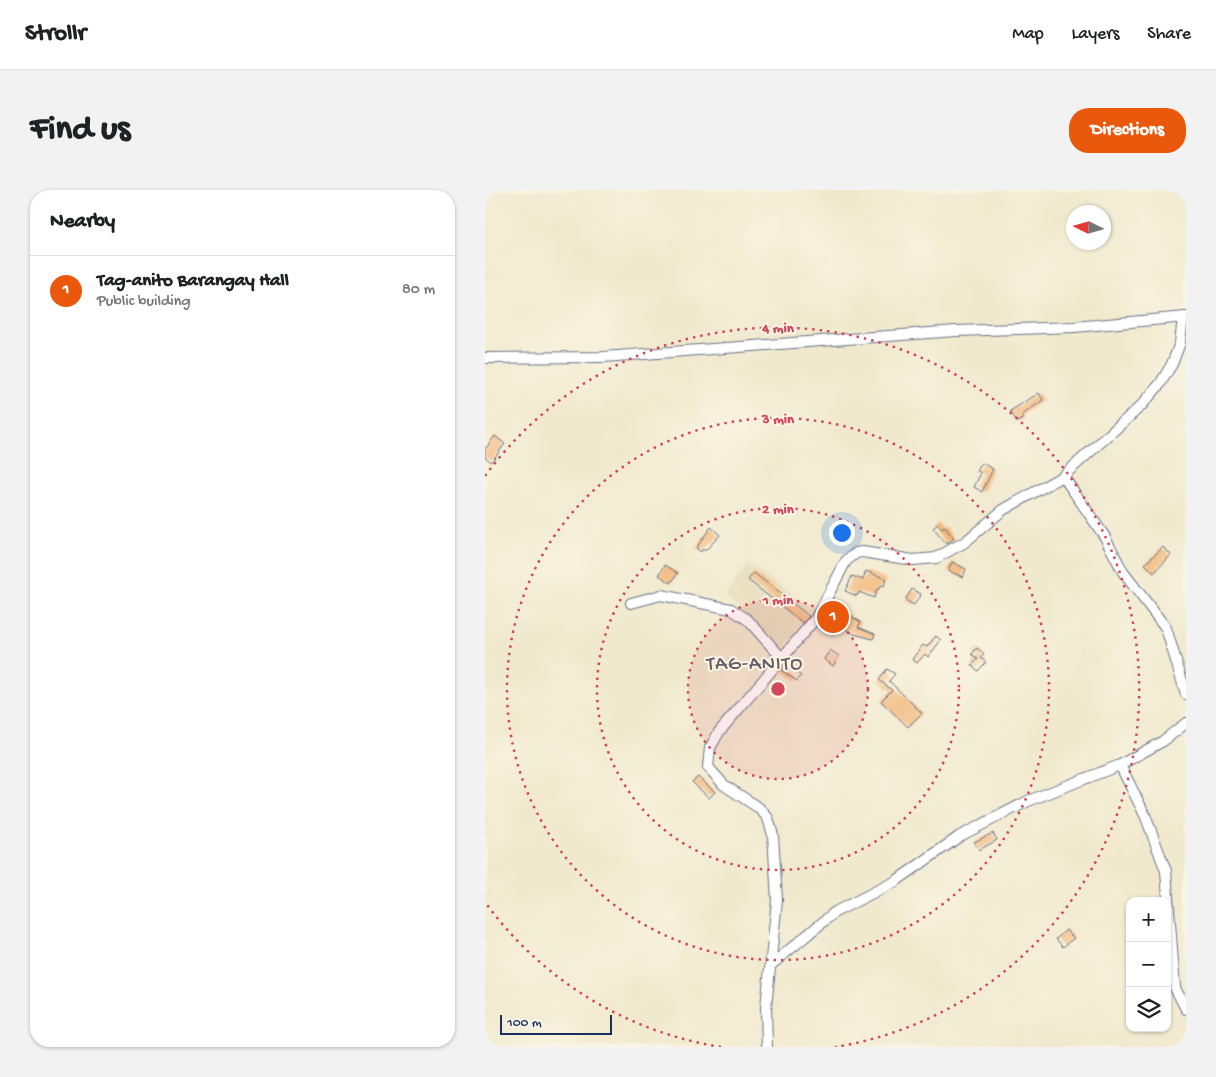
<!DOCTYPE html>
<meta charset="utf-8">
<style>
:root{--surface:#fff;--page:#f2f2f2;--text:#202124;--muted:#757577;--line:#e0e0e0;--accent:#ea580c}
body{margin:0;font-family:"Gochi Hand",sans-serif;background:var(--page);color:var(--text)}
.controls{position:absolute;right:15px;bottom:15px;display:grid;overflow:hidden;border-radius:10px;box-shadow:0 1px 4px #0004}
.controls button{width:45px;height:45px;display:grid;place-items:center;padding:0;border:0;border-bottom:1px solid var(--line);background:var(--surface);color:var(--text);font:25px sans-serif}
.compass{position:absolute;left:581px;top:15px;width:45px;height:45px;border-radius:50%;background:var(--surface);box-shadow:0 1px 4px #0004;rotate:275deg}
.scale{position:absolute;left:15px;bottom:12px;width:112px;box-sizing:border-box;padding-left:5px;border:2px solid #1b2f5e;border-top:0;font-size:14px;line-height:18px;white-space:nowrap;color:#1b2f5e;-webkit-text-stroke:4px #fcf5e5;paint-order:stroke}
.you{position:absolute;left:356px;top:342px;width:18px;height:18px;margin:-12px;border:4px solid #fff;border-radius:50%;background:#1a73e8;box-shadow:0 0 0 8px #1a73e833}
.badge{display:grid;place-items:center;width:32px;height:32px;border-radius:50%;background:var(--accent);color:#fff;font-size:16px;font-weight:700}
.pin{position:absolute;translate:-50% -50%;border:2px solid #fff;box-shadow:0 1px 5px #0006}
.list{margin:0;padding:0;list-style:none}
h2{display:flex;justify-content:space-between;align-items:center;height:65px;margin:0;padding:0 20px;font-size:21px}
h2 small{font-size:16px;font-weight:400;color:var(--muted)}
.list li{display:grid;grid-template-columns:32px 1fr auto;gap:15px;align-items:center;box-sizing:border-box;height:70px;padding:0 20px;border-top:1px solid var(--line)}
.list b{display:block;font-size:19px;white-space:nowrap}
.list p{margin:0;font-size:16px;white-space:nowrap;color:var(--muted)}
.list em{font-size:16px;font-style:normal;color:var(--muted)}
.icon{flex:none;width:28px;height:28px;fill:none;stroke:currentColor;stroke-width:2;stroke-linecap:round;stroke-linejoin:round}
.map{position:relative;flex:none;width:701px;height:857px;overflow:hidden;border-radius:20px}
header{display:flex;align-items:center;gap:30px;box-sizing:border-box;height:70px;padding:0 25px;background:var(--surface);border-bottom:1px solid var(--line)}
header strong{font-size:24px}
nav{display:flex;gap:28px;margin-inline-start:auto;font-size:18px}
.intro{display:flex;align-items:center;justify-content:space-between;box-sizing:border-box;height:120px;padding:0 30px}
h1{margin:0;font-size:35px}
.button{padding:12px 22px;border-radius:20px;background:var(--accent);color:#fff;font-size:18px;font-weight:700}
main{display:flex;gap:30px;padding:0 30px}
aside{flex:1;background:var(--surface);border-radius:20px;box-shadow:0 1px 4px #0004}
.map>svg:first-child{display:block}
</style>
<header>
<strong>Strollr</strong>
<nav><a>Map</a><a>Layers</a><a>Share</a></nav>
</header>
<div class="intro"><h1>Find us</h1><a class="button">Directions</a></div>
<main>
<aside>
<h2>Nearby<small></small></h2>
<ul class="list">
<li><span class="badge">1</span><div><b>Tag-anito Barangay Hall</b><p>Public building</p></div><em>80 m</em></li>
</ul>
</aside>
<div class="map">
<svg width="701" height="857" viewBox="0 0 701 857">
<rect width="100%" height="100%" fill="#fcf5e5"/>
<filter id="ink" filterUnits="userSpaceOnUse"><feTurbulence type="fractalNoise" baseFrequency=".02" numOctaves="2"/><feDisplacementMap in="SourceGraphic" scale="10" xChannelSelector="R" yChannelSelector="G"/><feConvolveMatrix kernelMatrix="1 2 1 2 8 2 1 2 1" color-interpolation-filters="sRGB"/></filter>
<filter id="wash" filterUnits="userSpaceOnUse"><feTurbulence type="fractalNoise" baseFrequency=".0096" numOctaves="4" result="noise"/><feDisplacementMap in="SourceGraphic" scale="20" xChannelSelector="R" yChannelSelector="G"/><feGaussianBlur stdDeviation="1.12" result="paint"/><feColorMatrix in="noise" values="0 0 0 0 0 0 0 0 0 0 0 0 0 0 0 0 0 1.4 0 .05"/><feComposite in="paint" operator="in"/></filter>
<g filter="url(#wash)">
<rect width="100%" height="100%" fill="#f0e9cd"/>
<path fill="#e5dbba" d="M 263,374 L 330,421 L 299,460 L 240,406 Z"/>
<g id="blocks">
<path fill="#f2b577" d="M 554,203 L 558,210 L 537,225 L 539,228 L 532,232 L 525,221 Z
M 10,246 L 20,254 L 6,272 L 0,267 L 0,259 Z
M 497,273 L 508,279 L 497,302 L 489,297 L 496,283 L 492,281 Z
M 453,334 L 457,339 L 460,337 L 469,349 L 461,354 L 448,338 Z
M 226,337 L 235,345 L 220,361 L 218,359 L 216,362 L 211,358 Z
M 678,357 L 686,365 L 669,383 L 660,374 Z
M 467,372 L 481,379 L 478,387 L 463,381 Z
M 180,375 L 193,383 L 186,393 L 174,385 Z
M 381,381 L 401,389 L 399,396 L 396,395 L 394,399 L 392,399 L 389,408 L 374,402 L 372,406 L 360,401 L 367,386 L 378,390 Z
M 269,383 L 324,426 L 318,433 L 263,390 Z
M 427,399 L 436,404 L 429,415 L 420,410 Z
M 347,416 L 376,432 L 373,437 L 390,444 L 388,449 L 369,444 L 348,432 L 346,436 L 338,431 Z
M 451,446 L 456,450 L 443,467 L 440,464 L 432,473 L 427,469 L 438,455 L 442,457 Z
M 492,458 L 499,464 L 496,468 L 501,472 L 493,481 L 487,475 L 493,469 L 487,464 Z
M 345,460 L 354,466 L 348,476 L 339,469 Z
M 301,474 L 316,486 L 312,491 L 296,480 Z
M 402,479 L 410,484 L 404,491 L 437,523 L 423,537 L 396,511 L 407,500 L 394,490 Z
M 213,587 L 230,602 L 224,608 L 207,592 Z
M 508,643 L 512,650 L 494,660 L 489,652 Z
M 581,740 L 589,748 L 578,757 L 571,749 Z"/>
</g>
</g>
<g filter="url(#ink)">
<use href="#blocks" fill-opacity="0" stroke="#667085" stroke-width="1"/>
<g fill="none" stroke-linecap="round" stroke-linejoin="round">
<g stroke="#667085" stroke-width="12">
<path id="minor" d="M 0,168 L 118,167 L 471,141 L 589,137 L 701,127
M 578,286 L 620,347 L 638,382 L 681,438 L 701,504
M 146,413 L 176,405 L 246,419 L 263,430 L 296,467
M 635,575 L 660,625 L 681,681 L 690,798 L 701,819
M 286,775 L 350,722 L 411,691 L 475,646 L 543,611 L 635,575 L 678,551 L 701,533
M 282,857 L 281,817 L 292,710 L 288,645 L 283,628 L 274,618 L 239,595 L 223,577 L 225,558 L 234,542 L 331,428 L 361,371 L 371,363 L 377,362 L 428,370 L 451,368 L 480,352 L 518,320 L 578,286 L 656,216 L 675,194 L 687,174 L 695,153 L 698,127"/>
</g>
<use href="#minor" stroke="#fff" stroke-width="10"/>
</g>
</g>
<circle cx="293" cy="499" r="90" fill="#d1495b" fill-opacity=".12"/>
<g fill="none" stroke="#d1495b" stroke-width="2.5" stroke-dasharray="2.5 5">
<circle cx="293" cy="499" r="90"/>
<circle cx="293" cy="499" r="181"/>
<circle cx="293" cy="499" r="271"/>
<path d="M236 857A362 362 0 0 1 0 712M0 286A362 362 0 1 1 350 857"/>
</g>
<g text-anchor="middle" stroke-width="4" stroke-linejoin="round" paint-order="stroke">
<g font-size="20" letter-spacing="1" fill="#665e67" stroke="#fcf5e5">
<text x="270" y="479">TAG-ANITO</text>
</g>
</g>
<circle cx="293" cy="499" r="8" fill="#d1495b" stroke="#fcf5e5" stroke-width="2.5"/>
<g font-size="15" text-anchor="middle" font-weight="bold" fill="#d1495b" stroke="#fcf5e5" stroke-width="4" stroke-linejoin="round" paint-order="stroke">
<text x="293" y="142">4 min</text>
<text x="293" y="233">3 min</text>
<text x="293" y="323">2 min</text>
<text x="293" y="414">1 min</text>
</g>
</svg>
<div class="controls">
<button>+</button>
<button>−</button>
<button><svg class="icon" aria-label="layers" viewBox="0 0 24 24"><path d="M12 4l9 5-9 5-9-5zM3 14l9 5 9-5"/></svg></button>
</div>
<svg class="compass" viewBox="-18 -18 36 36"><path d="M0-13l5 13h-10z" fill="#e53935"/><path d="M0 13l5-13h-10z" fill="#757577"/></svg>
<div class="scale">100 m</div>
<div class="you"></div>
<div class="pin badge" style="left:348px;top:427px">1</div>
</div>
</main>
